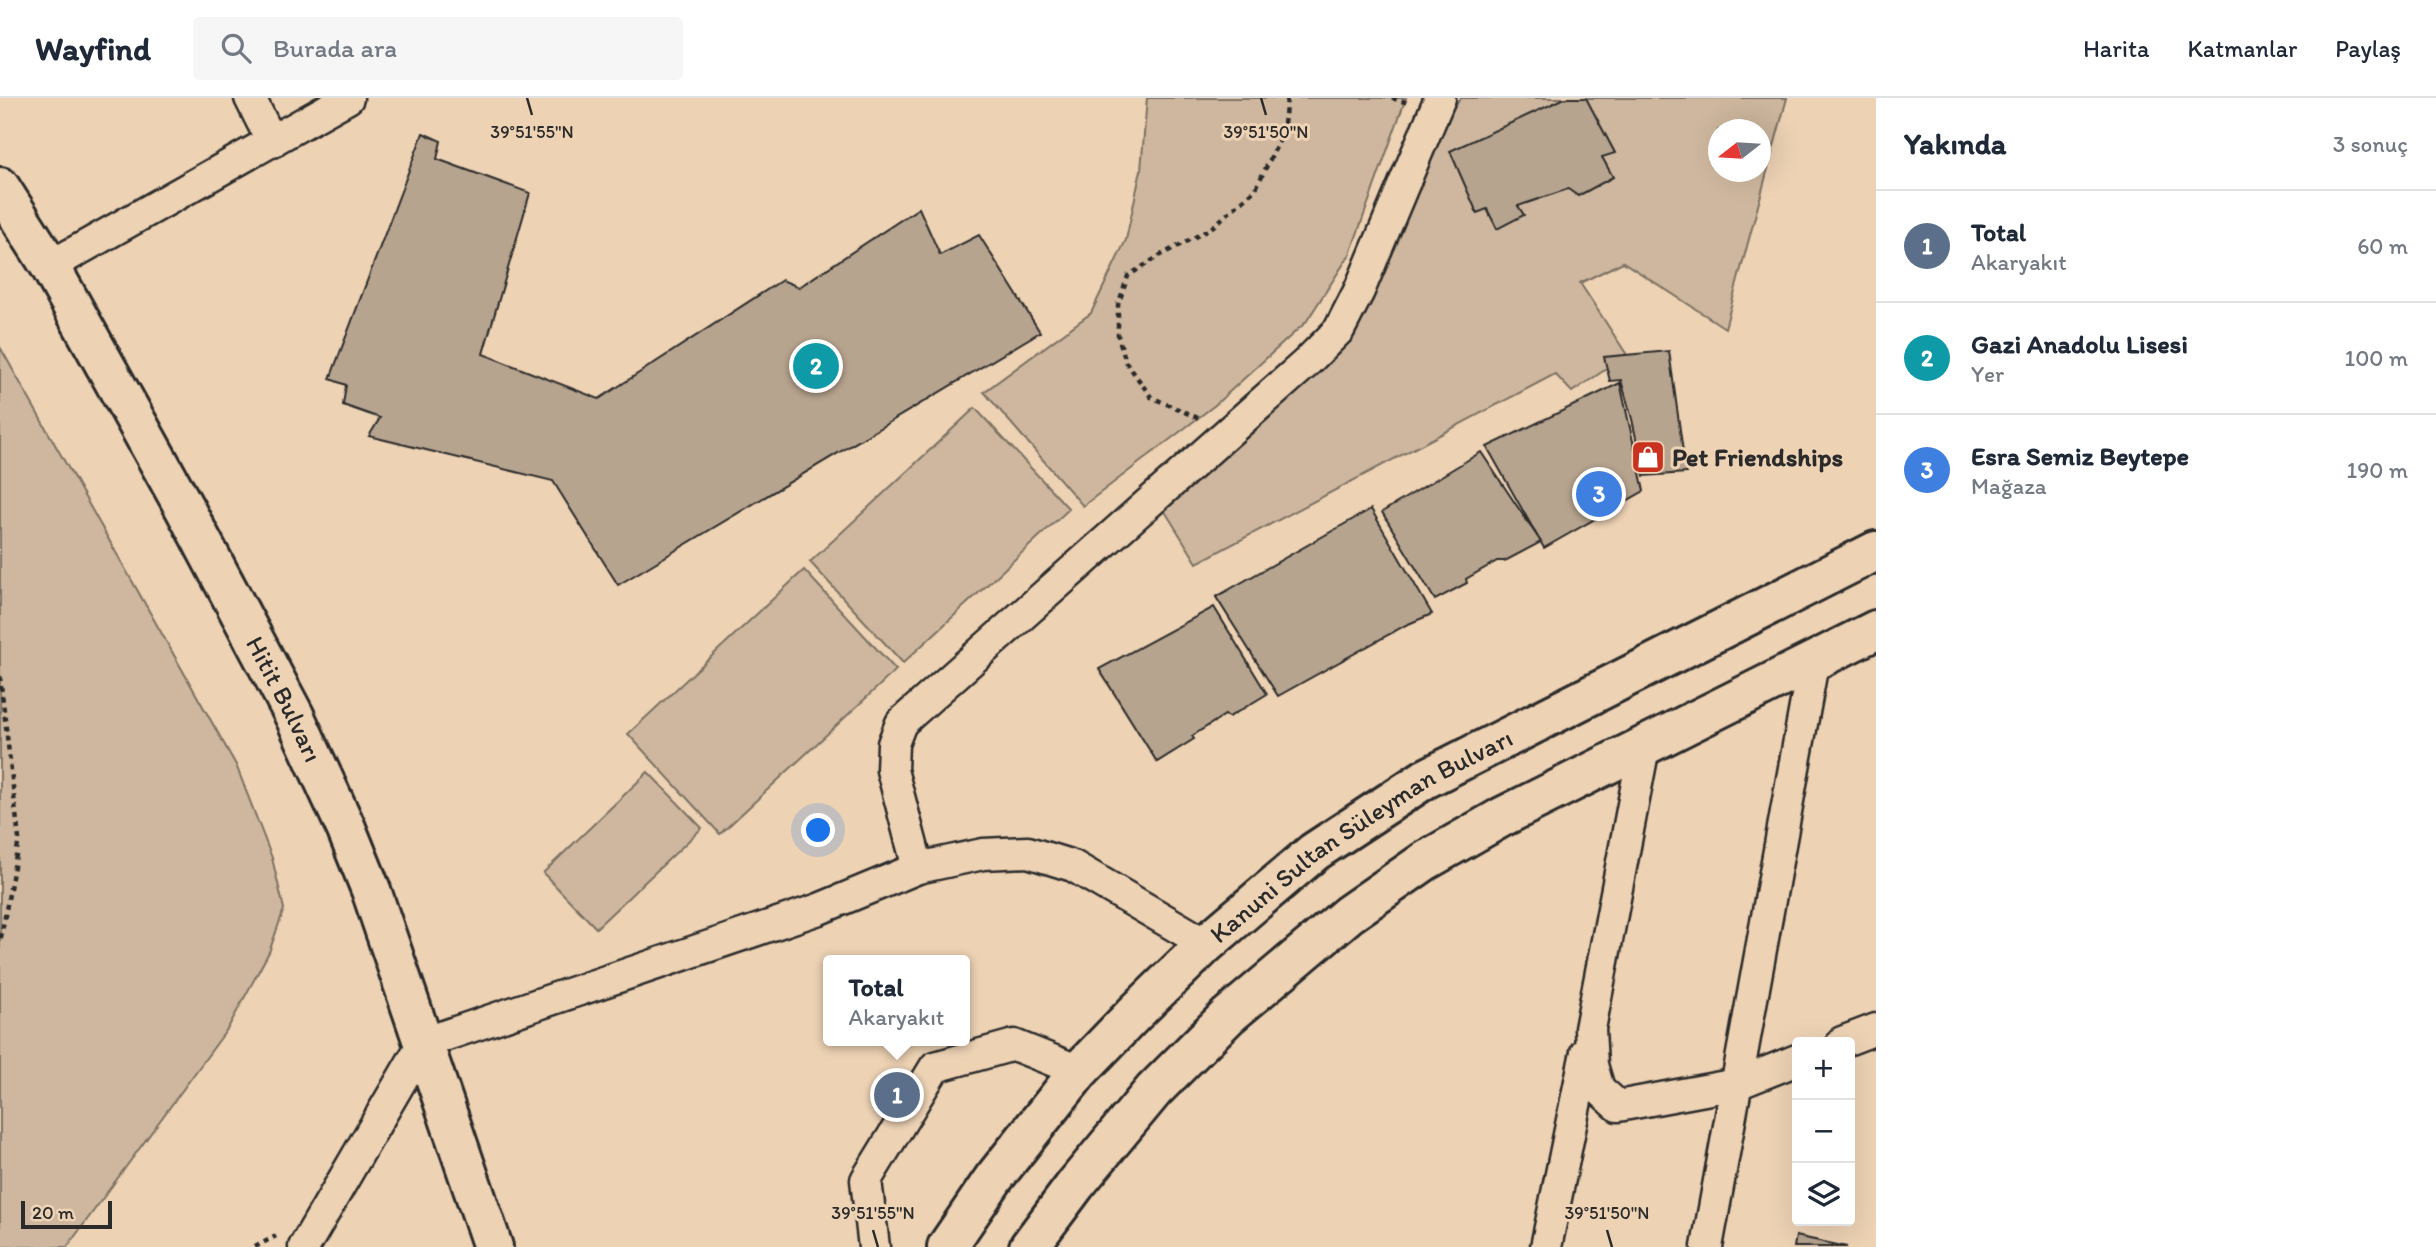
<!DOCTYPE html>
<html lang="tr">
<meta charset="utf-8">
<style>
:root{--surface:#fff;--page:#f6f6f7;--text:#1f2937;--muted:#747a83;--line:#e0e1e3;--accent:#c8321e}
body{margin:0;font-family:Itim,sans-serif;background:var(--page);color:var(--text)}
.controls{position:absolute;right:21px;bottom:21px;display:grid;overflow:hidden;border-radius:7px;box-shadow:0 7px 28px #0002}
.controls button{width:63px;height:63px;display:grid;place-items:center;padding:0;border:0;border-bottom:2px solid var(--line);background:var(--surface);color:var(--text);font:35px sans-serif}
.compass{position:absolute;left:1708px;top:21px;width:63px;height:63px;border-radius:50%;background:var(--surface);box-shadow:0 7px 28px #0002;rotate:253deg}
.scale{position:absolute;left:21px;bottom:18px;width:91px;box-sizing:border-box;padding-left:7px;border:4px solid #2b2b2b;border-top:0;font-size:19px;line-height:24px;white-space:nowrap;color:#2b2b2b;-webkit-text-stroke:5px #edd2b4;paint-order:stroke}
.you{position:absolute;left:819px;top:733px;width:24px;height:24px;margin:-18px;border:5px solid #fff;border-radius:50%;background:#1a73e8;box-shadow:0 0 0 10px #1a73e833}
.badge{display:grid;place-items:center;width:46px;height:46px;border-radius:50%;background:var(--accent);color:#fff;font-size:23px;font-weight:700}
.pin{position:absolute;translate:-50% -50%;border:4px solid #fff;box-shadow:0 2px 7px #0006}
.popup{position:absolute;left:823px;top:857px;width:147px;height:91px;box-sizing:border-box;display:grid;place-content:center;border-radius:7px;background:var(--surface);filter:drop-shadow(0 2px 5px #0005);font-size:23px;white-space:nowrap;color:var(--muted)}
.popup b{font-size:26px;color:var(--text)}
.popup::after{content:'';position:absolute;left:50%;top:100%;margin-left:-14px;border:14px solid transparent;border-top-color:var(--surface)}
.list{margin:0;padding:0;list-style:none}
h2{display:flex;justify-content:space-between;align-items:center;height:91px;margin:0;padding:0 28px;font-size:30px}
h2 small{font-size:23px;font-weight:400;color:var(--muted)}
.list li{display:grid;grid-template-columns:46px 1fr auto;gap:21px;align-items:center;box-sizing:border-box;height:112px;padding:0 28px;border-top:2px solid var(--line)}
.list b{display:block;font-size:26px;white-space:nowrap}
.list p{margin:0;font-size:23px;white-space:nowrap;color:var(--muted)}
.list em{font-size:23px;font-style:normal;color:var(--muted)}
.icon{flex:none;width:38px;height:38px;fill:none;stroke:currentColor;stroke-width:2;stroke-linecap:round;stroke-linejoin:round}
.map{position:relative;flex:none;width:1876px;height:1149px;overflow:hidden}
header{display:flex;align-items:center;gap:42px;box-sizing:border-box;height:98px;padding:0 35px;background:var(--surface);border-bottom:2px solid var(--line)}
header strong{font-size:33px}
nav{display:flex;gap:38px;margin-inline-start:auto;font-size:24px}
.search{width:490px;height:63px;background:var(--page);display:flex;align-items:center;gap:18px;box-sizing:border-box;padding:0 24px;border-radius:7px;color:var(--muted);font-size:26px}
main{display:flex}
aside{flex:1;background:var(--surface)}
.map>svg:first-child{display:block}
</style>
<header>
<strong>Wayfind</strong>
<div class="search"><svg class="icon" aria-label="search" viewBox="0 0 24 24"><circle cx="10" cy="10" r="6"/><path d="M15 15l6 6"/></svg>Burada ara</div>
<nav><a>Harita</a><a>Katmanlar</a><a>Paylaş</a></nav>
</header>
<main>
<div class="map">
<svg width="1876" height="1149" viewBox="0 0 1876 1149">
<rect width="100%" height="100%" fill="#edd2b4"/>
<filter id="ink" filterUnits="userSpaceOnUse"><feTurbulence type="fractalNoise" baseFrequency=".0143" numOctaves="2"/><feDisplacementMap in="SourceGraphic" scale="14" xChannelSelector="R" yChannelSelector="G"/><feConvolveMatrix kernelMatrix="1 2 1 2 8 2 1 2 1" color-interpolation-filters="sRGB"/></filter>
<g filter="url(#ink)">
<path fill="#ceb79e" stroke="#7c7164" stroke-width="2" fill-rule="evenodd" d="M 1147,0 L 1406,0 L 1350,156 L 1306,224 L 1215,307 L 1083,408 L 984,294 L 1091,215 L 1126,142 L 1141,72 Z
M 1461,0 L 1787,0 L 1725,230 L 1623,164 L 1580,185 L 1627,257 L 1572,294 L 1555,276 L 1197,465 L 1161,407 L 1343,240 L 1380,183 L 1446,18 ZM 1718,32 L 1760,32 L 1760,74 L 1718,74 Z
M 0,249 L 236,667 L 272,760 L 284,811 L 269,854 L 228,930 L 67,1149 L 0,1149 Z
M 975,310 L 1069,411 L 903,565 L 810,464 Z
M 804,472 L 896,572 L 720,736 L 628,636 Z
M 648,674 L 702,730 L 596,830 L 543,775 Z"/>
<path fill="#b7a48f" stroke="#2b2b2b" stroke-width="2" d="M 1565,0 L 1586,0 L 1615,55 L 1602,59 L 1613,79 L 1578,98 L 1568,91 L 1518,108 L 1524,117 L 1497,131 L 1487,111 L 1477,115 L 1450,53 Z
M 423,35 L 441,43 L 437,61 L 530,95 L 483,256 L 599,301 L 782,182 L 799,189 L 919,110 L 940,157 L 979,137 L 1040,234 L 618,487 L 553,383 L 369,338 L 380,320 L 343,307 L 346,287 L 330,281 Z
M 1669,253 L 1686,375 L 1644,378 L 1632,321 L 1621,282 L 1610,283 L 1604,259 Z
M 1620,285 L 1644,393 L 1544,450 L 1487,349 Z
M 1481,354 L 1541,444 L 1505,463 L 1497,463 L 1466,481 L 1467,485 L 1435,502 L 1382,414 Z
M 1371,411 L 1432,516 L 1406,527 L 1278,598 L 1216,499 Z
M 1214,509 L 1267,596 L 1229,619 L 1225,617 L 1192,638 L 1194,641 L 1157,664 L 1099,571 Z
M 1796,1138 L 1847,1149 L 1794,1149 Z"/>
<g fill="none" stroke-linecap="round" stroke-linejoin="round">
<g stroke="#2b2b2b" stroke-width="35">
<path id="minor" d="M 250,0 L 272,44
M 50,168 L 348,0
M 1644,649 L 1590,931 L 1592,967 L 1599,991 L 1618,1008 L 1737,986 L 1797,962
M 918,770 L 892,672 L 893,646 L 901,625 L 1305,266 L 1339,232 L 1359,193 L 1440,0
M 1842,944 L 1876,931
M 304,1149 L 423,945 L 819,811 L 918,770 L 983,756 L 1028,754 L 1073,768 L 1206,846
M 874,1149 L 866,1082 L 935,969 L 1014,947 L 1079,973
M 1546,1149 L 1586,954
M 1707,1149 L 1813,565"/>
</g>
<g stroke="#2b2b2b" stroke-width="44">
<g id="major">
<path id="s1" d="M 0,89 L 50,168 L 185,411 L 294,617 L 346,730 L 371,792 L 493,1149"/>
<path id="s2" d="M 947,1149 L 994,1080 L 1079,973 L 1135,915 L 1206,846 L 1314,754 L 1425,681 L 1876,453"/>
<path d="M 1029,1149 L 1076,1086 L 1154,992 L 1228,918 L 1349,816 L 1425,763 L 1502,719 L 1876,532"/>
</g>
</g>
<path stroke="#2b2b2b" stroke-width="4.5" stroke-dasharray="5 5" stroke-linecap="butt" d="M 1392,0 L 1408,5
M 1198,320 L 1151,299 L 1126,264 L 1118,238 L 1118,207 L 1128,178 L 1159,158 L 1210,131 L 1255,92 L 1283,35 L 1287,0
M 0,578 L 19,741 L 0,845
M 255,1149 L 276,1138"/>
<use href="#minor" stroke="#edd2b4" stroke-width="30"/>
<use href="#major" stroke="#edd2b4" stroke-width="38"/>
</g>
</g>
<path fill="none" stroke="#2b2b2b" stroke-width="2.5" d="M 527,0 L 532,17M 1261,0 L 1266,17M 873,1132 L 878,1149M 1607,1132 L 1612,1149"/>
<defs>
<g id="shop-square" transform="scale(1.75)"><rect x="-9" y="-9" width="18" height="18" rx="4" fill="#c8321e" stroke="#edd2b4"/><path d="M-5-2.5h2.3a2.7 3.5 0 0 1 5.4 0H5L5.5 6h-11ZM-1.5-2.5h3a1.5 2.3 0 0 0-3 0Z" fill="#fff"/></g>
</defs>
<g fill-rule="evenodd">
<use href="#shop-square" x="1648" y="359"/>
</g>
<g text-anchor="middle" stroke-width="6" stroke-linejoin="round" paint-order="stroke">
<g font-size="26" font-weight="bold" fill="#2b2b2b" stroke="#edd2b4" text-anchor="start">
<text x="1672" y="368">Pet Friendships</text>
</g>
<g font-size="26" fill="#2b2b2b" stroke="#edd2b4">
<text dy="9" stroke="none"><textPath href="#s1" startOffset="586">Hitit Bulvarı</textPath></text>
<text dy="9" stroke="none"><textPath href="#s2" startOffset="590">Kanuni Sultan Süleyman Bulvarı</textPath></text>
</g>
</g>
<g font-size="18" text-anchor="middle" fill="#2b2b2b" stroke="#edd2b4" stroke-width="6" stroke-linejoin="round" paint-order="stroke">
<text x="532" y="40">39°51'55"N</text>
<text x="1266" y="40">39°51'50"N</text>
<text x="873" y="1121">39°51'55"N</text>
<text x="1607" y="1121">39°51'50"N</text>
</g>
</svg>
<div class="controls">
<button>+</button>
<button>−</button>
<button><svg class="icon" aria-label="layers" viewBox="0 0 24 24"><path d="M12 4l9 5-9 5-9-5zM3 14l9 5 9-5"/></svg></button>
</div>
<svg class="compass" viewBox="-18 -18 36 36"><path d="M0-13l5 13h-10z" fill="#e53935"/><path d="M0 13l5-13h-10z" fill="#747a83"/></svg>
<div class="scale">20 m</div>
<div class="you"></div>
<div class="pin badge" style="left:897px;top:997px;background:#5c6f8a">1</div>
<div class="popup"><b>Total</b>Akaryakıt</div>
<div class="pin badge" style="left:816px;top:268px;background:#0f9aa8">2</div>
<div class="pin badge" style="left:1599px;top:396px;background:#3f7fe0">3</div>
</div>
<aside>
<h2>Yakında<small>3 sonuç</small></h2>
<ul class="list">
<li><span class="badge" style="background:#5c6f8a">1</span><div><b>Total</b><p>Akaryakıt</p></div><em>60 m</em></li>
<li><span class="badge" style="background:#0f9aa8">2</span><div><b>Gazi Anadolu Lisesi</b><p>Yer</p></div><em>100 m</em></li>
<li><span class="badge" style="background:#3f7fe0">3</span><div><b>Esra Semiz Beytepe</b><p>Mağaza</p></div><em>190 m</em></li>
</ul>
</aside>
</main>
